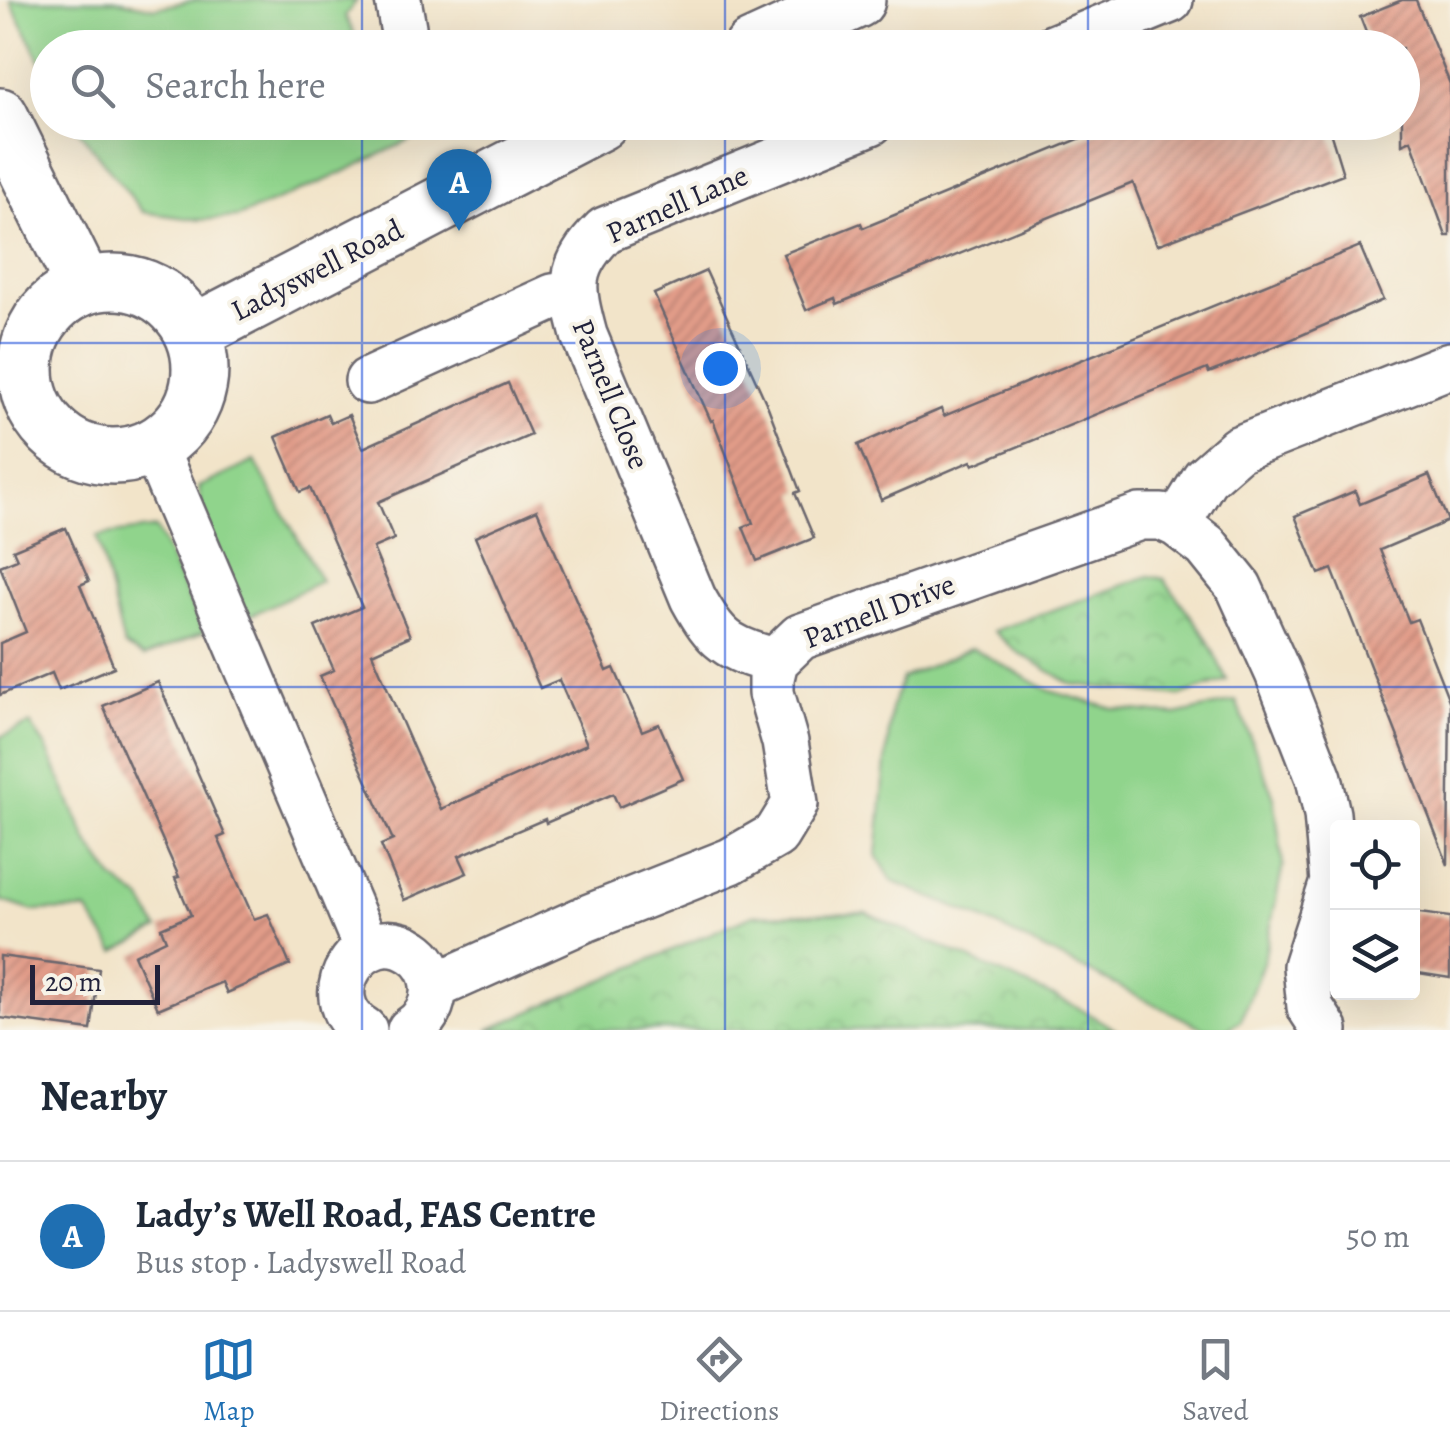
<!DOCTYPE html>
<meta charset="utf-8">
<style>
:root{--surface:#fff;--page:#f2f2f3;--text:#1f2937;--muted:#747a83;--line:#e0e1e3;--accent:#1f6fb2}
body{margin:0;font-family:Alegreya,serif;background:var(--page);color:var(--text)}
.controls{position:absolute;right:30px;bottom:30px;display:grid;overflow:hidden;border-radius:10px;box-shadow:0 10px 40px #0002}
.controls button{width:90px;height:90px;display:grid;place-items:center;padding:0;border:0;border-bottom:2px solid var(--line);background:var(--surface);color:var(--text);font:50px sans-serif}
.scale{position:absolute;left:30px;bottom:25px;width:130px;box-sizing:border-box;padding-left:10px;border:5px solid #22223b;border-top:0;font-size:28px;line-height:35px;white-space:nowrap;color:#22223b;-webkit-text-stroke:8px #f7f3e8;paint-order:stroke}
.you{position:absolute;left:720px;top:368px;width:35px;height:35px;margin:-25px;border:8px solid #fff;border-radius:50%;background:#1a73e8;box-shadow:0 0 0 15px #1a73e833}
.badge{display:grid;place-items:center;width:65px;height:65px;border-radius:50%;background:var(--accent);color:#fff;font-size:32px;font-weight:700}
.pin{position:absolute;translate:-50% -82px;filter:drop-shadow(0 2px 5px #0008)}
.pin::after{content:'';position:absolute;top:52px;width:35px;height:30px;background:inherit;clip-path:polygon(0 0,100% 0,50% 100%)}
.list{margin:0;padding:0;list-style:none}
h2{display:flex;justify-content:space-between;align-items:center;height:130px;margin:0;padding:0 40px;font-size:42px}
h2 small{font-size:32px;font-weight:400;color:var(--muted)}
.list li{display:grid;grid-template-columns:65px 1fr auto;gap:30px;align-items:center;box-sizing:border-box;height:150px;padding:0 40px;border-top:2px solid var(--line)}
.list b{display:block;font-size:38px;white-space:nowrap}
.list p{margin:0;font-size:32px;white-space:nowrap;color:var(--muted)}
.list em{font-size:32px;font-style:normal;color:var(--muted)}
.icon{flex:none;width:55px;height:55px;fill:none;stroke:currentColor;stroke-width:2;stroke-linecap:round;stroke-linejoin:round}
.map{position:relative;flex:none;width:1450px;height:1030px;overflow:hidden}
.search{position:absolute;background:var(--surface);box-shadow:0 10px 40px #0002;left:30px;right:30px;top:30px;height:110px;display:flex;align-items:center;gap:25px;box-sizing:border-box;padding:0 35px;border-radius:55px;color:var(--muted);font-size:38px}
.sheet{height:280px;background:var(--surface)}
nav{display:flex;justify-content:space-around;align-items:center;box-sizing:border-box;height:140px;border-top:2px solid var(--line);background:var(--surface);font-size:28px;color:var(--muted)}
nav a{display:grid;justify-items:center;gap:5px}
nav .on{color:var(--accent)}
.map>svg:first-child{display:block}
</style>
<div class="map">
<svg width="1450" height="1030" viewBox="0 0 1450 1030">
<defs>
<pattern id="park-crowns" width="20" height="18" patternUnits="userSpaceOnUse" patternTransform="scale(2.5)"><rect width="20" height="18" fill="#90d48c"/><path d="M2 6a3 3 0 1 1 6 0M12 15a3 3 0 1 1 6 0" fill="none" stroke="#7cb67a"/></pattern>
<pattern id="building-hatch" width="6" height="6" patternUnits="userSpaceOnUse" patternTransform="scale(2.5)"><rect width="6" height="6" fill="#e29c89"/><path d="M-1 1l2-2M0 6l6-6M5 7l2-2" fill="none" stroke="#b77f71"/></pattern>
</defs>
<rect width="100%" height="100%" fill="#f7f3e8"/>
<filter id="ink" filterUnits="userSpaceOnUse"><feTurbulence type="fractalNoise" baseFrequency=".01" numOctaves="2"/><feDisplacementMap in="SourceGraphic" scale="20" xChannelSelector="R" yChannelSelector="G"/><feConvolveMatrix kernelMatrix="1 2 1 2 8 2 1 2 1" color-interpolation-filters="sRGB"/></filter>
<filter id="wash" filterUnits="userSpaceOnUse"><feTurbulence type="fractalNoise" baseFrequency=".0048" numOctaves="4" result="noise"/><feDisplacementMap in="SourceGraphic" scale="40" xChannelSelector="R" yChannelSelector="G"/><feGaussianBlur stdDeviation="2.25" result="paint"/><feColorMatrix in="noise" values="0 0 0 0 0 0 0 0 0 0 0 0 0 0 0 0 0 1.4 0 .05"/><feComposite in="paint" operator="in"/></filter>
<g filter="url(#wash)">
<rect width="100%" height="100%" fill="#f2e4c9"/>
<path fill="#90d48c" stroke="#597b64" stroke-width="2.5" d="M 10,0 L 117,0 L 155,8 L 196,0 L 357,0 L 345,16 L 361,47 L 48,48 L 47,74 Z
M 73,123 L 445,123 L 331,178 L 238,217 L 199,220 L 143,212 Z
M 255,461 L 321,581 L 243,619 L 203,523 L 199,487 Z
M 156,528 L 204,632 L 144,657 L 124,646 L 97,536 Z
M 972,648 L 1050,691 L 1114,709 L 1176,715 L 1236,701 L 1274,797 L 1283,865 L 1264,960 L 1241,1020 L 1227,1030 L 1205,1029 L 982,919 L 892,881 L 877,855 L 891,709 L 902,678 Z
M 30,724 L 46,747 L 88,842 L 114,879 L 142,900 L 158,929 L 115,952 L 87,910 L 33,911 L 0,900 L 0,737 Z"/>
<path fill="url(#park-crowns)" stroke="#597b64" stroke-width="2.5" d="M 1149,576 L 1164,579 L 1206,637 L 1227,680 L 1180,696 L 1071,684 L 1016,651 L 993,631 Z
M 866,913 L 1077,1007 L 1116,1030 L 488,1030 L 753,915 Z"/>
<g id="blocks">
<path fill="url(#building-hatch)" d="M 1402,0 L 1416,0 L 1450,84 L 1450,236 L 1446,236 L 1411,140 L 1402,144 L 1402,48 L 1372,48 L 1360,17 Z
M 1120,122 L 1327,122 L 1343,174 L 1157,245 L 1133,183 L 837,304 L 835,298 L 806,310 L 783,254 L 861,223 L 863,228 Z
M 1360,246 L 1383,300 L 1260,353 L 1209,373 L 1207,369 L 973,465 L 971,461 L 881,500 L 858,445 L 941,409 L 944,416 Z
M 706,271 L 768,407 L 800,491 L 795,493 L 814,538 L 757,561 L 743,527 L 753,523 L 713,420 L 711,421 L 654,294 Z
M 508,383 L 531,435 L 378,502 L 394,539 L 373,548 L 410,636 L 372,653 L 415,752 L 441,809 L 587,744 L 559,680 L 540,688 L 475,537 L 537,510 L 607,671 L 614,668 L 642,731 L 659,724 L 683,779 L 619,807 L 613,794 L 546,823 L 545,819 L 459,856 L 467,873 L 404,900 L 381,845 L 393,840 L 320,676 L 334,670 L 315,627 L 362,607 L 310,488 L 300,492 L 276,437 L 327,414 L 331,423 L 349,415 L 363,448 Z
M 1429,475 L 1448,521 L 1380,550 L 1409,622 L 1417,619 L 1450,703 L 1448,865 L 1332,569 L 1319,574 L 1295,516 L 1355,491 L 1360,504 Z
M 66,528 L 89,581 L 80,585 L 114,667 L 59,690 L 52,673 L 0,695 L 0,643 L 26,632 L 0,566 L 17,559 L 13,550 Z
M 158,682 L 225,835 L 218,838 L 254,919 L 268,914 L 290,965 L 227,993 L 222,982 L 158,1009 L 134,955 L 166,940 L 161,928 L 191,915 L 175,878 L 179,877 L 103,706 Z
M 1412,912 L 1450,917 L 1450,978 L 1412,972 Z
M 0,956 L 99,969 L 91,1030 L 0,1018 Z"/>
</g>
</g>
<g filter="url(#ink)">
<use href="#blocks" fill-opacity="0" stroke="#6b666d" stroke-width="2.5"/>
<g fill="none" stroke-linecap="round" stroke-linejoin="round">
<g stroke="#6b666d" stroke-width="50">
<path id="minor" d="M 398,0 L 403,27
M 1053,48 L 1170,0
M 368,381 L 553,297 L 573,295
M 154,447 L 367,949
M 1177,524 L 1206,546 L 1239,587 L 1278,673 L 1319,778 L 1327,814 L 1333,882 L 1306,966 L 1310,1007 L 1325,1030
M 775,661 C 728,649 716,640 693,598 L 584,335 C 571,287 567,268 605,230 L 871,122
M 433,987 L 585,919 L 731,861 L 776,835 L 795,804 L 785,742 L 771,693 L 771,678 L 775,661 L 800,637 L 1140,517 L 1162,517 L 1177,524 L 1205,478 L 1238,449 L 1450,365
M 364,1030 C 311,998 363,918 413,952 C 424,959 431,971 433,984 C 435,1003 426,1020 410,1030"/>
</g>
<g stroke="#6b666d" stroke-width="60">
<path id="tertiary" d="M 752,48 L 857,0
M 0,116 L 84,286
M26 369a87 87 0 1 1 174 0a87 87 0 1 1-174 0Z
M 193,333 L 600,122"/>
</g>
<use href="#minor" stroke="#fff" stroke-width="45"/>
<use href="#tertiary" stroke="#fff" stroke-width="55"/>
</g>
</g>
<path fill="none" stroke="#1d4ed8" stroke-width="2.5" stroke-opacity="0.55" d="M 362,0 L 362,48M 725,0 L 725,48M 1088,0 L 1088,48M 362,122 L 362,1030M 725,122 L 725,1030M 1088,122 L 1088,1030M 0,343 L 1450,343M 0,687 L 1450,687"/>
<g text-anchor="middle" stroke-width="8" stroke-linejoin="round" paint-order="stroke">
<g font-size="30" fill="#22223b" stroke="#f7f3e8">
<text transform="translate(677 204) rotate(-24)" y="10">Parnell Lane</text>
<text transform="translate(317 270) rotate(-27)" y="10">Ladyswell Road</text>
<text transform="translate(611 394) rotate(68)" y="10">Parnell Close</text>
<text transform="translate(879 611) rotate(-21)" y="10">Parnell Drive</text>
</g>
</g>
</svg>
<div class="controls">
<button><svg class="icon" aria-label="locate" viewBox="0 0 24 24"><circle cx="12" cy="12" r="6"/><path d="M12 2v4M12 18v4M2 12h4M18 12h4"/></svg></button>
<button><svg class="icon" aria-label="layers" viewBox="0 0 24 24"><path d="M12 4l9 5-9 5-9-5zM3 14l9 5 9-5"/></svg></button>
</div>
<div class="scale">20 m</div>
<div class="you"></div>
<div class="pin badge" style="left:459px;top:231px">A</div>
<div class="search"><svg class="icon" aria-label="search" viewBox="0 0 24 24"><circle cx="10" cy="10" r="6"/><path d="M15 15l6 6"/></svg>Search here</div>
</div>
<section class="sheet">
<h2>Nearby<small></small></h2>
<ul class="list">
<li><span class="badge">A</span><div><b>Lady’s Well Road, FAS Centre</b><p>Bus stop · Ladyswell Road</p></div><em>50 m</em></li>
</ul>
</section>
<nav>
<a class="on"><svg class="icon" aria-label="map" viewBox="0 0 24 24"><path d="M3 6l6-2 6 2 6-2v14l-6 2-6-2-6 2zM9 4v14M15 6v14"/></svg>Map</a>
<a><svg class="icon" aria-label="directions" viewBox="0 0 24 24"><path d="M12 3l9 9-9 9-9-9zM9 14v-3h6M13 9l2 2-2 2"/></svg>Directions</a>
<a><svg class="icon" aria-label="saved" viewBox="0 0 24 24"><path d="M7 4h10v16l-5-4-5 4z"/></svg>Saved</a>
</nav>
